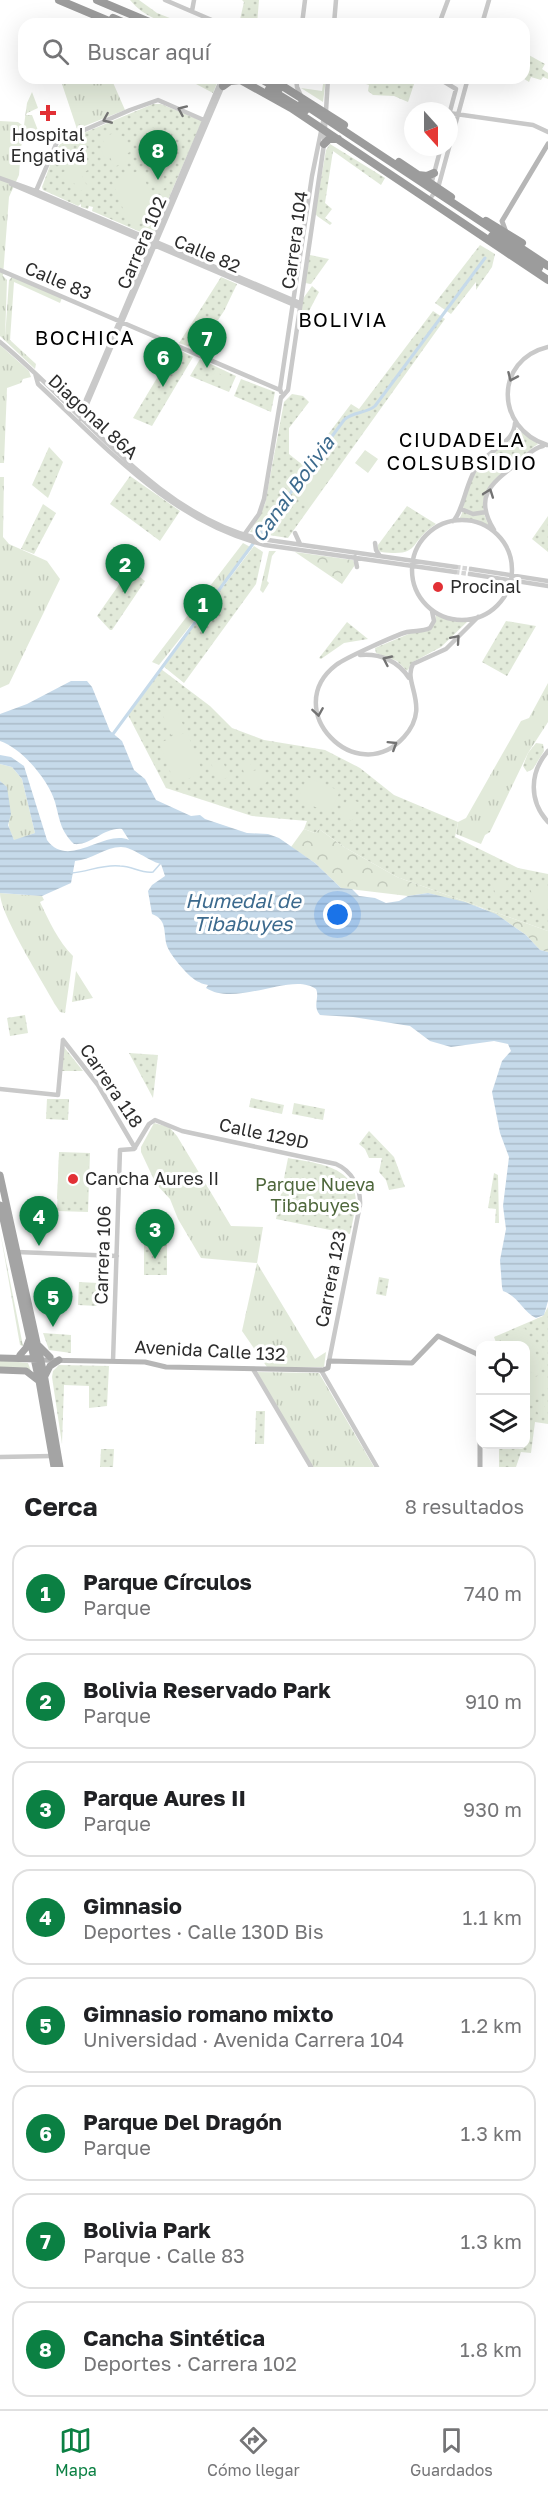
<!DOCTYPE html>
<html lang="es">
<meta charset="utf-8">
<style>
:root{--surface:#fff;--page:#f6f6f6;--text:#202124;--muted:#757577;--line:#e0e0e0;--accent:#0b8043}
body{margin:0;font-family:"Golos Text",sans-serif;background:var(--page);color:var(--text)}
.controls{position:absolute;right:18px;bottom:18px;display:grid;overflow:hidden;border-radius:12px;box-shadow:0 6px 24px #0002}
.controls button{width:54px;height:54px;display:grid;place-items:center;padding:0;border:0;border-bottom:2px solid var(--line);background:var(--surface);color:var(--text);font:30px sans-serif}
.compass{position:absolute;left:404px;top:102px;width:54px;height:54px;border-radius:50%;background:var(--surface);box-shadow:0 6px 24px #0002;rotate:159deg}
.you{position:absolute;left:338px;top:915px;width:21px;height:21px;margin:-15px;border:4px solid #fff;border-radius:50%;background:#1a73e8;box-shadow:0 0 0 9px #1a73e833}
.badge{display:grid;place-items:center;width:39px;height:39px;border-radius:50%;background:var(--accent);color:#fff;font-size:20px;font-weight:700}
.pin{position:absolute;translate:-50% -50px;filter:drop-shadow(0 2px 3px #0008)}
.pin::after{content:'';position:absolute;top:32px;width:21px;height:18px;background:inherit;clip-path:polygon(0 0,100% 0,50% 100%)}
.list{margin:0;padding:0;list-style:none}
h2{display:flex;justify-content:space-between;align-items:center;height:78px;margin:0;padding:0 24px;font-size:26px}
h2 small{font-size:20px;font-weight:400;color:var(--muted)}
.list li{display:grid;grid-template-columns:39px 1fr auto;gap:18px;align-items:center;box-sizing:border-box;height:96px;margin:0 12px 12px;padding:0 12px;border:2px solid var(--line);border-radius:18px}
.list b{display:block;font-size:22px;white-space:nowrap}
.list p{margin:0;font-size:20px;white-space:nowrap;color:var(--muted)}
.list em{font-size:20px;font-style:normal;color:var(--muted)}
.icon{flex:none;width:33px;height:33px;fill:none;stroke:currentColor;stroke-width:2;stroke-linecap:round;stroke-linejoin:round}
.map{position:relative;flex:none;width:548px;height:1467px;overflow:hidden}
.search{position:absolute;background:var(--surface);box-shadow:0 6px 24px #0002;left:18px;right:18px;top:18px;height:66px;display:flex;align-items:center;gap:15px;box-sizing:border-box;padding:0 21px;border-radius:18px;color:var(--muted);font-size:22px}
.sheet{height:942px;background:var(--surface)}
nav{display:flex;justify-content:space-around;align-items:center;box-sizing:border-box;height:84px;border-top:2px solid var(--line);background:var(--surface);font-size:16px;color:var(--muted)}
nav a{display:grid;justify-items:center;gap:3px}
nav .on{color:var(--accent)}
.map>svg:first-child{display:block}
</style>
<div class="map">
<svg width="548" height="1467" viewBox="0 0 548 1467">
<defs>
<pattern id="grass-tufts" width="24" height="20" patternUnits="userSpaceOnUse" patternTransform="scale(1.5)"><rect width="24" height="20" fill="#e2eada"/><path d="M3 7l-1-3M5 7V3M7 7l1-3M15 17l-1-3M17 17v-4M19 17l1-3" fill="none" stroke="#c2c9bb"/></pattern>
<pattern id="forest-crowns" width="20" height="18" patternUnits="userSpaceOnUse" patternTransform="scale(1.5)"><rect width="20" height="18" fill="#e2eada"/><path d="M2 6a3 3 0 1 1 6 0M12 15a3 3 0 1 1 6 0" fill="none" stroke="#c2c9bb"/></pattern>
<pattern id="park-dots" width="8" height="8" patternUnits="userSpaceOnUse" patternTransform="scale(1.5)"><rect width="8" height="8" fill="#e2eada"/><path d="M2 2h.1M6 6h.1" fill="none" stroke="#c2c9bb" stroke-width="1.8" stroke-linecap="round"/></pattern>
<pattern id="water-rules" width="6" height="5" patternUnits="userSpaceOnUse" patternTransform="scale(1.5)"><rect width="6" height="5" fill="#c6daea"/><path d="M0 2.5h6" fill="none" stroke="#aabbc9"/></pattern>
</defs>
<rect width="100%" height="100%" fill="#fff"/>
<path fill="url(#grass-tufts)" d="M 60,78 L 111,78 L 125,110 L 77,129 Z
M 324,78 L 326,78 L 323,102 L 301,88 L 322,91 Z
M 32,92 L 38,108 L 27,113 L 26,115 L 32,115 L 41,138 L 34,141 L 22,136 L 19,175 L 9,197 L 3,276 L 7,280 L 5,339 L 9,280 L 12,277 L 62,298 L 60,303 L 14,282 L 10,340 L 36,364 L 35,369 L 0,336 L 0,121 L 18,122 L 22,125 L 23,133 L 27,103 Z
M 0,345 L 29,371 L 31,377 L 23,379 L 21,383 L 7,388 L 4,463 L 0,463 Z
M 0,477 L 4,477 L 3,537 L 9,544 L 47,561 L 60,579 L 9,684 L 0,688 Z
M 243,543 L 252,548 L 159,665 L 152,662 Z
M 269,551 L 276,551 L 272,556 L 267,581 L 269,583 L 263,593 L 260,590 Z
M 548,683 L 548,722 L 528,753 L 490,832 L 485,835 L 481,844 L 456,834 L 458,822 L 466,818 L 521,721 L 529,718 Z
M 0,764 L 12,767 L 22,779 L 35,833 L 14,841 C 13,835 10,833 9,827 C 7,813 13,794 0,781 Z
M 0,893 L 42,896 L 44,900 L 40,902 C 49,921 58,941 73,956 L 65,1013 L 60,1012 L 56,1006 C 43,982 0,915 0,893 Z
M 76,971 L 93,998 L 72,1002 Z
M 154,1123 L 169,1127 L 177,1136 L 231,1226 L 263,1227 L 257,1263 L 315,1359 L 326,1352 L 324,1367 L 267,1367 L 242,1331 L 257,1263 L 201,1258 L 178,1219 L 170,1199 L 156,1184 L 141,1152 L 141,1147 Z
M 0,1231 L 23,1346 L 20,1345 Z
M 0,1360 L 28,1363 L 31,1371 L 0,1369 Z
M 256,1372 L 319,1373 L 374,1467 L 313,1467 Z"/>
<path fill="url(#forest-crowns)" d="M 295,552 L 353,560 L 355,565 L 342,584 Z
M 304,829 L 315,833 L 319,829 L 344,847 L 397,877 L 548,931 L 548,956 L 548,952 L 540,950 L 526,935 L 503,919 L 482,908 L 428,893 L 408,896 L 341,888 L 315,863 L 291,847 Z"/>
<path fill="url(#park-dots)" d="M 130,0 L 139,0 L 157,13 L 185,24 C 163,24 144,17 130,0 Z
M 242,0 L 259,0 L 257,24 L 239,24 L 244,2 Z
M 527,54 L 545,64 L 542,69 L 548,73 L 548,79 L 543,77 L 541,80 L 531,77 L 529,82 L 523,78 L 524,58 Z
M 199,78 L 216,78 L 217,83 L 213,93 L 196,84 Z
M 371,78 L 416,78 L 408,102 L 394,96 L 373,95 L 368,91 L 369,85 L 366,84 L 371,82 Z
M 153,104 L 161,104 L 202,121 L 152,237 L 92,211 L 93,207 L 89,206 L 88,209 L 81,207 L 81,204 L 78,206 L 43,190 L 42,187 L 56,149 L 62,142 Z
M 330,144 L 385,178 L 381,185 L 333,151 L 325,203 L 332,209 L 325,218 L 332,223 L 330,225 L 317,216 L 315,213 L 326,150 Z
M 480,245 L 495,254 L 492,267 L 476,290 L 476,282 L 451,314 L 435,303 Z
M 310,255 L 329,259 L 311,284 L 305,283 Z
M 221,277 L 237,284 L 224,311 L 198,350 L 179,343 Z
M 312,286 L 319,292 L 309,311 L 316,318 L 312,326 L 300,318 L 302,300 Z
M 433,311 L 445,319 L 288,538 L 250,532 L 265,504 L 284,402 L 292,394 L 303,396 L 309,402 L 289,428 L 289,454 L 304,466 L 351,404 L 359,409 Z
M 175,348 L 193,357 L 152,426 L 133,418 Z
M 200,359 L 236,376 L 229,392 L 190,376 Z
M 241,379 L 275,392 L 271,412 L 234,396 Z
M 517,429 L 538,444 C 531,448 526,454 519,459 C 497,476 469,496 491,528 L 474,520 L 459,519 C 464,512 463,504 465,496 C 468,486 474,474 480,466 C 490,453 512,445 517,429 Z
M 49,447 L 63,462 L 48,498 L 32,485 Z
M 130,476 L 180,511 L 160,541 L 110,504 Z
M 43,504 L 56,513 L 34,554 L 21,549 Z
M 407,506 L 436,524 C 407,543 422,557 381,552 L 378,550 L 378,545 Z
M 548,516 L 548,552 L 532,539 Z
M 254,546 L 263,552 L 256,584 L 184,683 L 163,666 Z
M 130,569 L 145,581 L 112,630 L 110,630 L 97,616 Z
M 436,615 L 453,621 L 467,622 L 441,647 L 413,662 L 407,671 L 397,661 L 376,653 L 375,648 L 411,633 L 428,631 L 435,621 Z
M 506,621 L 536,626 L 507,676 L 482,662 Z
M 347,622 L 368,639 L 344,643 L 321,659 L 319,658 Z
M 161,669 L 210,706 L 232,728 L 264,740 L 325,750 L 360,768 L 394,795 L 458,822 L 455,837 L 518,868 L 548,874 L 548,931 L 397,877 L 344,847 L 319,829 L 315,833 L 304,829 L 307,821 L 252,816 L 166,788 L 128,715 Z
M 536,743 L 543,744 L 544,751 L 533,769 L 527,772 L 523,766 L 528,753 Z
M 25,1015 L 28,1033 L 10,1036 L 7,1018 Z
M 64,1047 L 83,1071 L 61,1071 Z
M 129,1053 L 158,1055 L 153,1098 Z
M 251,1098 L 284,1105 L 282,1114 L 249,1107 Z
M 47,1099 L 69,1099 L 68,1120 L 46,1119 Z
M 294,1103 L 325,1109 L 323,1120 L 292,1114 Z
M 369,1131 L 394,1157 L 405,1187 L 389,1190 L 386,1180 L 379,1172 L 382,1158 L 369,1158 L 365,1149 L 359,1144 Z
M 59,1152 L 90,1153 L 88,1212 L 57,1211 Z
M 288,1158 C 314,1163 356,1165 356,1202 C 355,1212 352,1224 350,1234 L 276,1219 Z
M 494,1173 L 498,1175 L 499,1223 L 495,1223 L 496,1209 L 488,1208 Z
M 167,1243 L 167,1275 L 144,1275 L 144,1244 Z
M 379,1277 L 389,1279 L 386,1296 L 376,1294 Z
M 79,1282 L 98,1283 L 97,1306 L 78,1305 Z
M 548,1307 L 548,1424 L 535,1422 L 531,1453 L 521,1452 L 516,1467 L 499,1467 L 499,1445 L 526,1444 L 526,1346 L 497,1345 L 494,1337 L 543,1316 Z
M 43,1333 L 71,1335 L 71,1353 L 49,1350 Z
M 59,1365 L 109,1366 L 107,1406 L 89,1408 L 89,1386 L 64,1385 L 62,1444 L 52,1377 L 53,1371 Z
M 256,1411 L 265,1411 L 264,1444 L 255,1444 Z
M 101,1449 L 114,1449 L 113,1467 L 100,1467 Z"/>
<path fill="#e2eada" d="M 151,127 L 159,130 L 168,150 L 163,158 L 156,156 L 147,135 L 147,130 Z
M 116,132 L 119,138 L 123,136 L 130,152 L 126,154 L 128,161 L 114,167 L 110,157 L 105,159 L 101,149 L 106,147 L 102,138 Z
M 74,157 L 76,162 L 84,159 L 88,170 L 81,174 L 89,172 L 93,183 L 87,185 L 82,175 L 87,188 L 78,192 L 74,183 L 67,186 L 61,173 L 68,170 L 71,175 L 65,161 Z
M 160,168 L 167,187 L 157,192 L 149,172 Z
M 141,170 L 158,213 L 129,224 L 112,181 Z
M 219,369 L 220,375 L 228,374 L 229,386 L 222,387 L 221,378 L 215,379 L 214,370 Z
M 365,450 L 378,459 L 368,473 L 355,463 Z
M 322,465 L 334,473 L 309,506 L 298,497 Z
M 176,707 L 185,730 L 171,735 L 162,713 Z
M 187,732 L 203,773 L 175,784 L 159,743 Z
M 222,759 L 229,777 L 218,781 L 211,763 Z
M 249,759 L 253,771 L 262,768 L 267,782 L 251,791 L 240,762 Z
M 307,777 L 340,791 L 330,813 L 298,800 Z
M 348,798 L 360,803 L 352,821 L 340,815 Z
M 505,878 L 510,889 L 496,895 L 492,884 Z
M 535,884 L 538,890 L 545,887 L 548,893 L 548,911 L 546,906 L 539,909 L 529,887 Z
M 59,1156 L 89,1158 L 87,1200 L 57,1199 Z
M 293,1193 L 306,1213 L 293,1222 L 279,1201 Z
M 525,1328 L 542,1368 L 526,1375 L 526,1346 L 502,1345 L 500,1339 Z
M 542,1374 L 548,1390 L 526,1399 L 526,1381 Z
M 542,1400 L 548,1415 L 540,1418 L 534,1404 Z"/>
<path fill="url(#water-rules)" d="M 71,681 L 87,681 L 92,687 L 110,731 L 122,741 L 134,770 L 145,779 L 156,800 L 191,816 L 200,815 L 205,819 L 247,833 L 268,834 L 279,838 L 315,863 L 341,888 L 352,889 L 359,896 L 375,898 L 386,903 L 399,901 L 408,896 L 428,893 L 465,902 L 496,914 L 526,935 L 540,950 L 548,952 L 548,1301 L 544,1315 L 536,1318 C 523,1312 518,1296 503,1291 L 502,1287 L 500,1260 L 506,1229 L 503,1206 L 509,1157 L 500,1133 L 492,1092 L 502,1061 L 511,1051 L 508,1044 L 494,1041 L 451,1047 L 430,1041 L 410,1026 L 353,1017 L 320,1015 C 312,1006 320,998 316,989 C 292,971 237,1008 206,988 L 208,985 C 205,984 202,984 199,982 C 190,979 170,955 167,946 C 163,933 168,920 152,914 L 148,891 L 152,885 L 165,876 L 161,864 C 148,861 133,847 121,847 C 105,847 91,860 75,861 L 71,883 L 42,896 L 0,893 L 0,781 L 7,787 L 11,814 L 8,825 L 14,840 L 35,833 L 22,779 L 12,767 L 0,764 L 0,755 L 11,757 L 24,766 L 47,840 C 69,870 104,829 129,840 L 122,829 C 104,827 91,846 74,844 C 60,830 60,820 55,802 C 49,781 22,748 0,741 L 0,714 L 27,704 Z"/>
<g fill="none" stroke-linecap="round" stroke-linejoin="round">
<path stroke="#c6daea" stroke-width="1.5" d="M 71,873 C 88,872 102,864 120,866 C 132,866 142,874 153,872 L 161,863"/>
<path stroke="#c6daea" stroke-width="3" d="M 113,734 L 344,420 C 353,411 366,414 375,406 L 485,258"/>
<path stroke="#d5d5d5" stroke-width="4.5" stroke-dasharray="4.5 2" stroke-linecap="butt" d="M 456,567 L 471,569
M 455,572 L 470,574"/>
<path stroke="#c9c9c9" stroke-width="4.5" d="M 165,0 L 221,24
M 192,11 L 194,0
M 302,24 L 305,0
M 334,24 L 336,0
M 439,24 L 448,0
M 482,24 L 489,0
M 296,78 L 297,87 L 301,96
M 438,78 L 456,89 L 449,115
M 273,80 L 289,81 L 293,78
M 449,113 L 533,125 L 548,132
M 0,178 L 36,191 L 300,303
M 11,184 L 299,307
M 431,185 L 441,147
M 36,191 L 57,142 L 130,110 L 158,100 L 206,121
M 432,196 L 438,188 L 468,78
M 0,270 L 280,390
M 0,342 C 78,405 159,518 261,539 L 456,567
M 35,373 L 38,384 C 106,447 171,522 265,545 L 455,572
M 281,392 L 280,389 L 312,176 L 324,117
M 281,398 L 288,390 L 324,144 L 328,78
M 81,418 L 226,78
M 81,419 L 81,411 L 95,379 L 222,78
M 547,445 C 495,428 494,360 548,347
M 461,509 L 473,514 L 486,512
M412 570a50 50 0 1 1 100 0a50 50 0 1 1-100 0Z
M 453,521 C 463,513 466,480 478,465 C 489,450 514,443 515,423
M 494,530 C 472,494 494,482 520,461 C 528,455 533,448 543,446
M 295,533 L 300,544
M 244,535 L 259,514 L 264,499 L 281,397
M 375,543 L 376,550 L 380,556
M 355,557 L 357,567
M 471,569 L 548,581
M 470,574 L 548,586
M 432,611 L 434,621 L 430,628 C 422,632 415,630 407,632 C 396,635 345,658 336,665 C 279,709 356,790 404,737 C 432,706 402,683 413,664 L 446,649 L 478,617
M 360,655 C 380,653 398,661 409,678
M 548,751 C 529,773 529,801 548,822
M 63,1040 L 98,1085 L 135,1148
M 0,1089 L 58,1095 L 63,1040
M 17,1252 L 117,1256
M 113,1361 L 120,1150 L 134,1149 L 149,1124 L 155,1120 L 182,1131 L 336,1164 C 352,1171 361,1188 360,1205 L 329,1361
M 253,1369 L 311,1467
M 321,1370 L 377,1467
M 0,1457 L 52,1456"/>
<path stroke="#b6b6b6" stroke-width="5" d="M 506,232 L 502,221 L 548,144
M 40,1360 L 145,1362 L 166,1367 L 323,1370 L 328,1368 L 329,1361 L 412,1363 L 438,1336 L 477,1354 L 480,1358
M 480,1467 L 480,1431"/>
<path stroke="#a4a4a4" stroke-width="7" d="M 0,1175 L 45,1379 L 60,1467
M 0,1205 L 39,1381 L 54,1467
M 39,1346 L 50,1357
M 20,1355 L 26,1348 L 29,1340
M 0,1358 L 38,1359
M 0,1370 L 26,1371 L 39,1381
M 45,1376 L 50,1366 L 59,1360"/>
<path stroke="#9c9c9c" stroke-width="8" d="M 59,0 L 116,24
M 97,0 L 154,24
M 113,18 L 127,24
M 237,78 L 291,108 L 548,280
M 259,78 L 279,89
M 276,82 L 344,125
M 223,86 L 230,81 L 241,80
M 269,89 L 305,111
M 302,103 L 548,266
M 324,144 L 329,139 L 338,139
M 399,162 L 451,197
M 418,175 L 427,176 L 434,173
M 486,221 L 522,243
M 492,236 L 539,268"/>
</g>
<defs><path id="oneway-chevron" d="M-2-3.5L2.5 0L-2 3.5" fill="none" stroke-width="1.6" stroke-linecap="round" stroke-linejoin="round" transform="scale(1.5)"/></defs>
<g stroke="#737373">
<use href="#oneway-chevron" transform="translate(182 110) rotate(-156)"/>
<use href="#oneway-chevron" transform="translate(107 119) rotate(157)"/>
<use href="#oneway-chevron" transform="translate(512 377) rotate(114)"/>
<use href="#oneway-chevron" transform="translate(489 493) rotate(-70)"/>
<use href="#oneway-chevron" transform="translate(456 639) rotate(-49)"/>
<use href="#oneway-chevron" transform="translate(387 660) rotate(-155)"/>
<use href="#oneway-chevron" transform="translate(318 712) rotate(81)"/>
<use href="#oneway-chevron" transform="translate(393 745) rotate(-32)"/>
</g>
<g fill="#e23035" stroke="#fff" stroke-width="2">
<path d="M45 104h6v6h6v6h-6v6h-6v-6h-6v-6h6z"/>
<circle cx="438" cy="587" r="6"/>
<circle cx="73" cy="1179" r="6"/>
</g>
<g text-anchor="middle" stroke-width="6" stroke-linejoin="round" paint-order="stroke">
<g font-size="18" fill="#2c2c2c" stroke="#fff" text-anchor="start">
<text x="48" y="141" text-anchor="middle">Hospital<tspan x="48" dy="21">Engativá</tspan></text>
<text x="450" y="593">Procinal</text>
<text x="85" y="1185">Cancha Aures II</text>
</g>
<g font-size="18" fill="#2c2c2c" stroke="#fff">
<text transform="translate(295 240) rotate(-82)" y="6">Carrera 104</text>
<text transform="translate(142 243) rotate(-67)" y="6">Carrera 102</text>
<text transform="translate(207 254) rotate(23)" y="6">Calle 82</text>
<text transform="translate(58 281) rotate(23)" y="6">Calle 83</text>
<text transform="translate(93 417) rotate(43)" y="6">Diagonal 86A</text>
<text transform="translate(111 1086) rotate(56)" y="6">Carrera 118</text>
<text transform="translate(264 1134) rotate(12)" y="6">Calle 129D</text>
<text transform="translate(103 1255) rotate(-88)" y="6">Carrera 106</text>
<text transform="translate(331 1279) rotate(-79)" y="6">Carrera 123</text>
<text transform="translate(210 1351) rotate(3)" y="6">Avenida Calle 132</text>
</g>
<g font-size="18" fill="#4e673b" stroke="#fff">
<text x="315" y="1191">Parque Nueva<tspan x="315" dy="21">Tibabuyes</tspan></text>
</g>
<g font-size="20" letter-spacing="1.5" fill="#000" stroke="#fff">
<text x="343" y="327">BOLIVIA</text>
<text x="85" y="345">BOCHICA</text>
<text x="462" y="447">CIUDADELA<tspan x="462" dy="23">COLSUBSIDIO</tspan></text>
</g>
<g font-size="20" font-style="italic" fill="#3c6a8d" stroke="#fff">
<text transform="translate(293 489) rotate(-54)" y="7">Canal Bolivia</text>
<text x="243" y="908">Humedal de<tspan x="243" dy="23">Tibabuyes</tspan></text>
</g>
</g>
</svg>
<div class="controls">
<button><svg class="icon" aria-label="locate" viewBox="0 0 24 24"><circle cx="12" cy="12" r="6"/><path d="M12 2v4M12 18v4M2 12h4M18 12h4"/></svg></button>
<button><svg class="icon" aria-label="layers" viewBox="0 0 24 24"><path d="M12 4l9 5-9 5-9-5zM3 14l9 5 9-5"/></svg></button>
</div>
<svg class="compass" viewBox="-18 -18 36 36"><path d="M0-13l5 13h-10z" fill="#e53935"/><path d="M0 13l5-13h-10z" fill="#757577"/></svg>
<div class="you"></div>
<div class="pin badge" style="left:203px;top:634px">1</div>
<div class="pin badge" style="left:125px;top:594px">2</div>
<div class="pin badge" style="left:155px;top:1259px">3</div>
<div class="pin badge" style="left:39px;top:1246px">4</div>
<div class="pin badge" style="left:53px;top:1327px">5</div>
<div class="pin badge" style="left:163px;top:387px">6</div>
<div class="pin badge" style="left:207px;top:368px">7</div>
<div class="pin badge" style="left:158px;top:180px">8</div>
<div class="search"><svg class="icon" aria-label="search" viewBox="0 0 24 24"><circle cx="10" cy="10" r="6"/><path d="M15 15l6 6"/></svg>Buscar aquí</div>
</div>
<section class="sheet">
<h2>Cerca<small>8 resultados</small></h2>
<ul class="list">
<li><span class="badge">1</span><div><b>Parque Círculos</b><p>Parque</p></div><em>740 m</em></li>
<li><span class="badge">2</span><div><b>Bolivia Reservado Park</b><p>Parque</p></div><em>910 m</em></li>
<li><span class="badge">3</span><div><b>Parque Aures II</b><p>Parque</p></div><em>930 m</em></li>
<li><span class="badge">4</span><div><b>Gimnasio</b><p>Deportes · Calle 130D Bis</p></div><em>1.1 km</em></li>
<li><span class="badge">5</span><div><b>Gimnasio romano mixto</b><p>Universidad · Avenida Carrera 104</p></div><em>1.2 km</em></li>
<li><span class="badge">6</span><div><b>Parque Del Dragón</b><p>Parque</p></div><em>1.3 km</em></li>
<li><span class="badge">7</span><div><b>Bolivia Park</b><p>Parque · Calle 83</p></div><em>1.3 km</em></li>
<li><span class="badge">8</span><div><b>Cancha Sintética</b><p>Deportes · Carrera 102</p></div><em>1.8 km</em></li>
</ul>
</section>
<nav>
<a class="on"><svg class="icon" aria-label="map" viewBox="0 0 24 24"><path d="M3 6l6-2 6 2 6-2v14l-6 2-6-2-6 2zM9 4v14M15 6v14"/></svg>Mapa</a>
<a><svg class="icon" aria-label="directions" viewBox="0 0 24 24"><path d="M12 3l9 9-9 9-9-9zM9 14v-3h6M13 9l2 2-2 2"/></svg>Cómo llegar</a>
<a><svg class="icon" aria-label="saved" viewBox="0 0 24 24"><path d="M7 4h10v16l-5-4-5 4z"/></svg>Guardados</a>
</nav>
